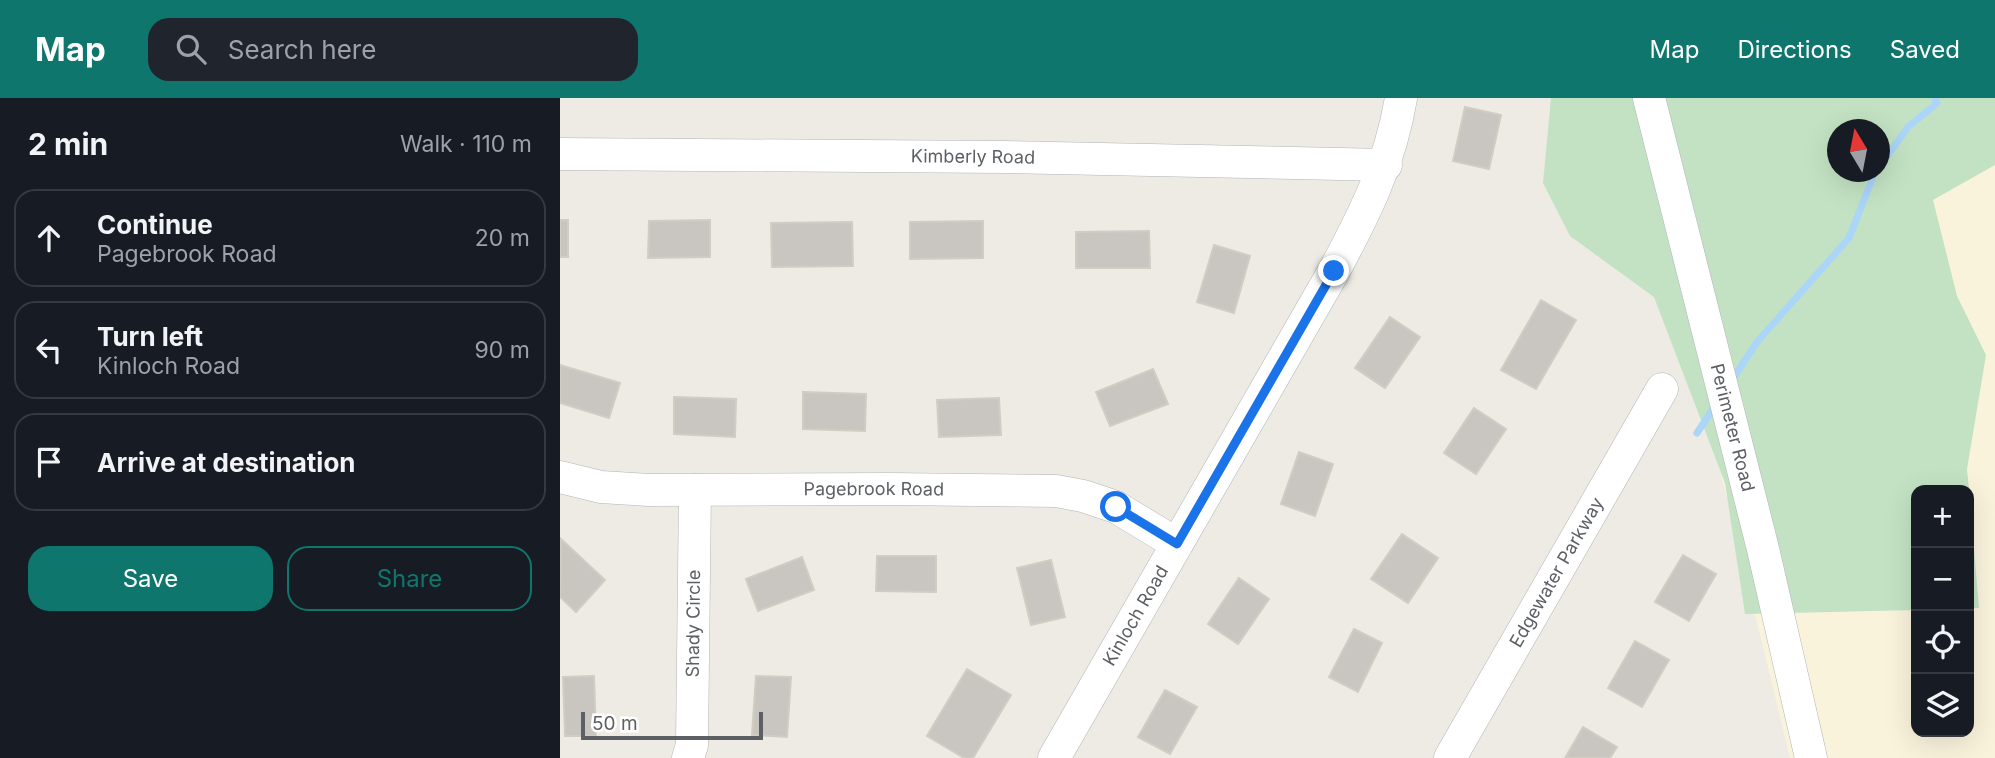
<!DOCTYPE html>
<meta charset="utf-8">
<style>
:root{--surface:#171b24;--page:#20242c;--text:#f1f3f6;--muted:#9ea1a6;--line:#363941;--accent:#0f766e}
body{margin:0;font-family:Inter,sans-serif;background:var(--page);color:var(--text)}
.controls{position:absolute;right:21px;bottom:21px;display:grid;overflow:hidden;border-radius:14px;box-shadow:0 7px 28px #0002}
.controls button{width:63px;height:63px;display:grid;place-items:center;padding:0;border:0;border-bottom:2px solid var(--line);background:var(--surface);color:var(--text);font:35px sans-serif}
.compass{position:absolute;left:1267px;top:21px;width:63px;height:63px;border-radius:50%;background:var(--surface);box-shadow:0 7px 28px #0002;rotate:350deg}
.scale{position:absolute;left:21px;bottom:18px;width:182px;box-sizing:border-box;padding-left:7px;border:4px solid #5c5f63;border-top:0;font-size:19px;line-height:24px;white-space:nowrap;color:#5c5f63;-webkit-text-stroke:5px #fff;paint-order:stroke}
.stop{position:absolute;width:21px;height:21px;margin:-16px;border:5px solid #1a73e8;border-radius:50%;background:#fff}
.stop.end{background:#1a73e8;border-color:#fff;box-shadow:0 2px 7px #0008}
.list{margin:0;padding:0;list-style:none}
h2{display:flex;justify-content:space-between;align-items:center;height:91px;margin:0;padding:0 28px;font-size:30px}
h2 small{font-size:23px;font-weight:400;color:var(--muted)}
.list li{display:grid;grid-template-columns:46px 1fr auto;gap:21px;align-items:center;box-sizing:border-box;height:98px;margin:0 14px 14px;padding:0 14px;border:2px solid var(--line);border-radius:21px}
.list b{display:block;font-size:26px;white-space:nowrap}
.list p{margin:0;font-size:23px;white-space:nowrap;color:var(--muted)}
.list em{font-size:23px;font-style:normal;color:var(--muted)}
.actions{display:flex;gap:14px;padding:21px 28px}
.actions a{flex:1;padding:16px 0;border:2px solid var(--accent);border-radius:21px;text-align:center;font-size:24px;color:var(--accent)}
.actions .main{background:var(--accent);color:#fff}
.icon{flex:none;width:38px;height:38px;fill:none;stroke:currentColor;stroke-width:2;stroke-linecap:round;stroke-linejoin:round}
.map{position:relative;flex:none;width:1435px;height:660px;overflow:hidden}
header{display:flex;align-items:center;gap:42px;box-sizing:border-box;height:98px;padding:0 35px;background:var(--accent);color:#fff}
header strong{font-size:33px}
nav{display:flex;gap:38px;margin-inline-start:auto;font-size:24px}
.search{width:490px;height:63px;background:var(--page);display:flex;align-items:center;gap:18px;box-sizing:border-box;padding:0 24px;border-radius:21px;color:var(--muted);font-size:26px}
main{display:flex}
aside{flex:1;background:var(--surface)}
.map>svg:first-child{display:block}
</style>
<header>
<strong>Map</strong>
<div class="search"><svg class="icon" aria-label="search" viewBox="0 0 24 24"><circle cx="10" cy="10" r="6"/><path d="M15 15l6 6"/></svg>Search here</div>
<nav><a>Map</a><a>Directions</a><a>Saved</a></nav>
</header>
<main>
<aside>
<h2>2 min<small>Walk · 110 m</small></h2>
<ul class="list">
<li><svg class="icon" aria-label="ahead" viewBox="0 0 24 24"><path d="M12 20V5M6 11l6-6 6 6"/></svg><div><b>Continue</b><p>Pagebrook Road</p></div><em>20 m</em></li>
<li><svg class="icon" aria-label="left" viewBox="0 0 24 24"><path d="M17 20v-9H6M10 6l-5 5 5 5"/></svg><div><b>Turn left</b><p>Kinloch Road</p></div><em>90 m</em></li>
<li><svg class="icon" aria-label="arrive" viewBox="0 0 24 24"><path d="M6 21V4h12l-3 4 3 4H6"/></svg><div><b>Arrive at destination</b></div></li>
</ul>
<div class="actions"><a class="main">Save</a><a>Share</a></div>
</aside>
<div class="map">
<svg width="1435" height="660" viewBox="0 0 1435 660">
<rect width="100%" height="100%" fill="#edebe4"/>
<path fill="#faf3dc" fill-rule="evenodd" d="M 1070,0 L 1435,0 L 1435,660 L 1230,660 ZM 1278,32 L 1320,32 L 1320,74 L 1278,74 ZM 1356,392 L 1409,392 L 1409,634 L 1356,634 Z"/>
<path fill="#c3e2c3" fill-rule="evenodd" d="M 991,0 L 1435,0 L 1435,67 L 1373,102 L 1397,198 L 1426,257 L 1407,371 L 1409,392 L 1356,392 L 1356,512 L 1185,516 L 1165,385 L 1094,199 L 1010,138 L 983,85 ZM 1278,32 L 1320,32 L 1320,74 L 1278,74 Z
M 1409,392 L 1419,510 L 1409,510 Z"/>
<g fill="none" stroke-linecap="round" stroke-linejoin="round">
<path stroke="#abd6f7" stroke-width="7" d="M 1320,68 L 1348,29 L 1377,5 L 1375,0
M 1170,285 L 1197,244 L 1289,140 L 1315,74
M 1137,335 L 1156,306"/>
</g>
<path fill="#c9c6c1" stroke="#d1cdc3" stroke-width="2" d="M 905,9 L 941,17 L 929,71 L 893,63 Z
M 0,122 L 8,122 L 8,159 L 0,159 Z
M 150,122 L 150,159 L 88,160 L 89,123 Z
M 423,123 L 423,160 L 350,161 L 350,124 Z
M 292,124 L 293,168 L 212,169 L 211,125 Z
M 589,133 L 590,170 L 516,170 L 516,134 Z
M 654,147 L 690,158 L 674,215 L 637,204 Z
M 981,202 L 1016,222 L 976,291 L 941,272 Z
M 830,219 L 860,239 L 825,290 L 795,270 Z
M 0,267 L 60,285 L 49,320 L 0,305 Z
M 593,271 L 608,306 L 550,328 L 536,294 Z
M 243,294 L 306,296 L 305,333 L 243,331 Z
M 114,299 L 176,301 L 175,339 L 114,336 Z
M 439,300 L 441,337 L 379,339 L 377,302 Z
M 914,310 L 946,331 L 916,376 L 884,355 Z
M 739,354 L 773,366 L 755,418 L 721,406 Z
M 842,436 L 878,460 L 848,505 L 811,481 Z
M 1,441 L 45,482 L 16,514 L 0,499 Z
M 1123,457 L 1156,476 L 1129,523 L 1095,504 Z
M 317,458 L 376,458 L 376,494 L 316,493 Z
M 242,459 L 254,492 L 198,513 L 186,481 Z
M 491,462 L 505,519 L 471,527 L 457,470 Z
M 679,480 L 709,501 L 678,546 L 648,526 Z
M 794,531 L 822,545 L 798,594 L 769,579 Z
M 1075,543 L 1109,562 L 1082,609 L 1048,590 Z
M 407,571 L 451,597 L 413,660 L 404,660 L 367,638 Z
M 34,578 L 36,638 L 5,638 L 3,579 Z
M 196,578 L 231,579 L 227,639 L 192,637 Z
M 605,592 L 637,609 L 610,656 L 578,639 Z
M 1023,629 L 1057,649 L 1050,660 L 1005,660 Z"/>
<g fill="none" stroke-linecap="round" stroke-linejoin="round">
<g stroke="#b1b4b8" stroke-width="33">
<g id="minor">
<path id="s1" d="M 1089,0 L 1203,451 L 1251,660"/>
<path id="s2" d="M 0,56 L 444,59 L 826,67"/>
<path id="s3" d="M 0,379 L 41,389 L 89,392 L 331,391 L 496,393 L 523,398 L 556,409 L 617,446"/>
<path id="s4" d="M 128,660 L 132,647 L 135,392"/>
<path id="s5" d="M 494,660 L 774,173 C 805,115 830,66 841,0"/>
<path id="s6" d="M 890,660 L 1102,291"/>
</g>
</g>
<use href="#minor" stroke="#fff" stroke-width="32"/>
</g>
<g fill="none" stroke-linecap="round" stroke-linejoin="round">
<path stroke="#1a73e8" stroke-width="9" d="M 556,409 L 617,446 L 774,173"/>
</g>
<g text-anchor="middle" stroke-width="7" stroke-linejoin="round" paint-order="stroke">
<g font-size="18" fill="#5c5f63" stroke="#fff">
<text dy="6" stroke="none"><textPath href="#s2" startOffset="413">Kimberly Road</textPath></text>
<text dy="6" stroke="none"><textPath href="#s1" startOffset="340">Perimeter Road</textPath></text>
<text dy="6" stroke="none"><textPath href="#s3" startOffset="315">Pagebrook Road</textPath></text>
<text dy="6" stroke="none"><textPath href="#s6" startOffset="214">Edgewater Parkway</textPath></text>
<text dy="6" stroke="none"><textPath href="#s5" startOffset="164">Kinloch Road</textPath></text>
<text dy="6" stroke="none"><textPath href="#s4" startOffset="135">Shady Circle</textPath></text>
</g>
</g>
</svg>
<div class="controls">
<button>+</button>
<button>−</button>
<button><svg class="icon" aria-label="locate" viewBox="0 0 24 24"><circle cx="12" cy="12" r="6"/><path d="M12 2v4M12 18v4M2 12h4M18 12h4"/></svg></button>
<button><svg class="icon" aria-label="layers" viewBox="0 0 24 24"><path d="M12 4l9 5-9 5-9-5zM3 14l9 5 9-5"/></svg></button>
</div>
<svg class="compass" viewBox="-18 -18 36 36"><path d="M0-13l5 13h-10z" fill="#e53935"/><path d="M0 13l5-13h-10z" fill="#9ea1a6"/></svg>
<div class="scale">50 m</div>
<div class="stop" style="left:556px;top:409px"></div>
<div class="stop end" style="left:774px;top:173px"></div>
</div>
</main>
